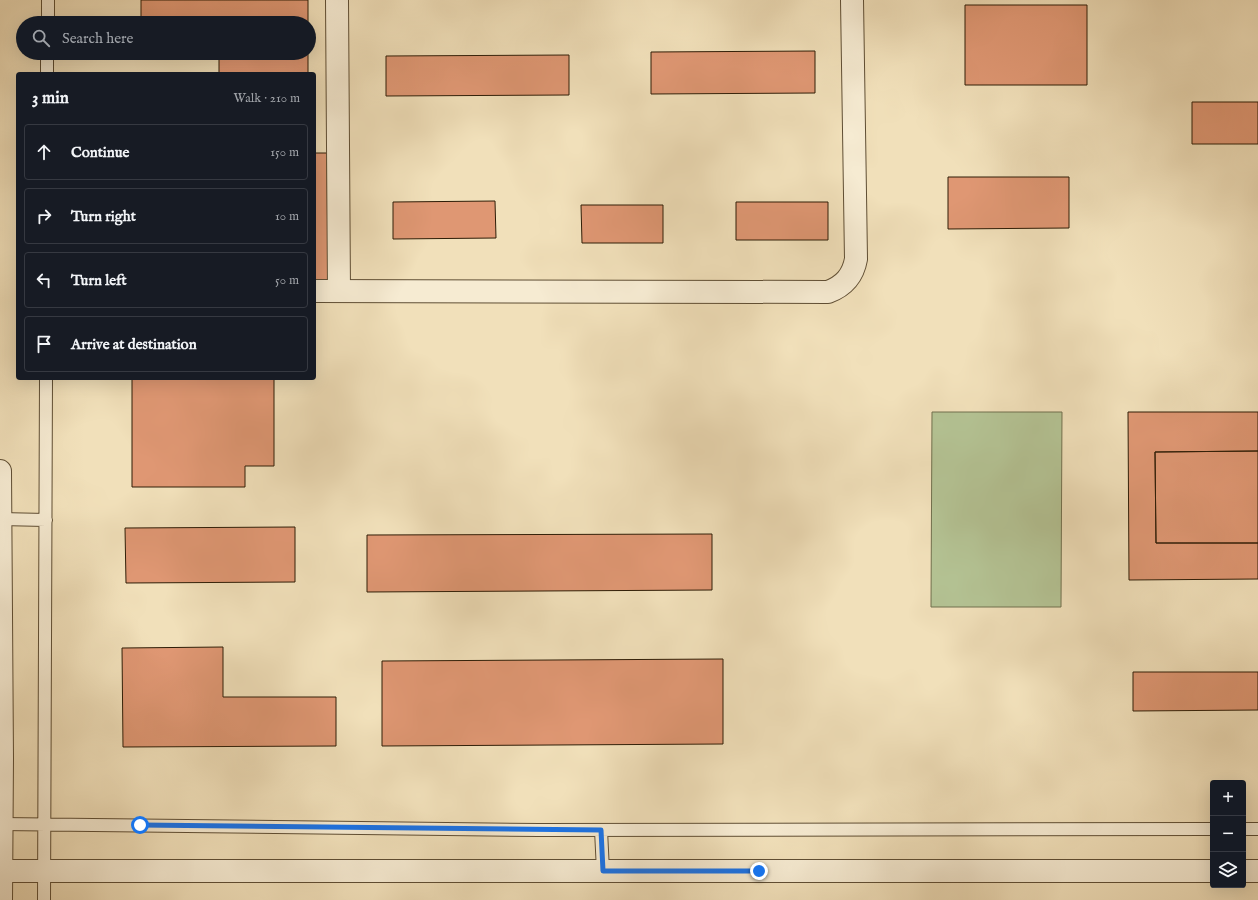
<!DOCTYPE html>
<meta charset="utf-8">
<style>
:root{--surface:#171b24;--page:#20242c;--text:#f1f3f6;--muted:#9ea1a6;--line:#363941}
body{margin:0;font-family:"IM FELL English",serif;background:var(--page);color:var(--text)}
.controls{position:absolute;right:12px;bottom:12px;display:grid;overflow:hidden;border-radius:4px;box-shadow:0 4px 16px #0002}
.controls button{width:36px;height:36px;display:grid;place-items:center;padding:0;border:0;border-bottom:1px solid var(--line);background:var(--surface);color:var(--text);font:20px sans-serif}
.stop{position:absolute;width:12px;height:12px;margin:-9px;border:3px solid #1a73e8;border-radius:50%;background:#fff}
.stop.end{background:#1a73e8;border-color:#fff;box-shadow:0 1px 4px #0008}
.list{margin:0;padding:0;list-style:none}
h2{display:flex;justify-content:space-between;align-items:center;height:52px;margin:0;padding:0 16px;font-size:17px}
h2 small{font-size:13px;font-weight:400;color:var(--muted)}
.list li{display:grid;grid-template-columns:26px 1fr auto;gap:12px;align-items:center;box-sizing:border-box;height:56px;margin:0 8px 8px;padding:0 8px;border:1px solid var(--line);border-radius:4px}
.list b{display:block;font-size:15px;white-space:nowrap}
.list em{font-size:13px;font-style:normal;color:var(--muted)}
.icon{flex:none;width:22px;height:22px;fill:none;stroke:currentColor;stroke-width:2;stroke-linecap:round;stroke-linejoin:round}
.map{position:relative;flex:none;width:1258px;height:900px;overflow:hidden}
.search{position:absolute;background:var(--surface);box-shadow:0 4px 16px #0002;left:16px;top:16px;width:300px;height:44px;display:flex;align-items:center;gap:10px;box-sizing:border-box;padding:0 14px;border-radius:22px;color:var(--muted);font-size:15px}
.panel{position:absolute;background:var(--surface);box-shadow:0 4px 16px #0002;left:16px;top:72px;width:300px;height:308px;border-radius:4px}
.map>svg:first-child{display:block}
</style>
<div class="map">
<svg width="1258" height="900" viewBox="0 0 1258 900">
<rect width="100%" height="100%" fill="#f1e0ba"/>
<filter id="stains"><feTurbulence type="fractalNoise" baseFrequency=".005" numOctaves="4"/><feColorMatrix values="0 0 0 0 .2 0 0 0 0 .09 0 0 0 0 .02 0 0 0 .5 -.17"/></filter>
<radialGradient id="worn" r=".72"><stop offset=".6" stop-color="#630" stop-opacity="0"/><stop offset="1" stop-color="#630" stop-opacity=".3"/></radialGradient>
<path fill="#b4c394" stroke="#71704e" d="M 932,412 L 1062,412 L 1061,607 L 931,607 Z"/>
<path fill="#df9773" stroke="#2e1d07" d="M 141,0 L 308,0 L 308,23 L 219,23 L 219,17 L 141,17 Z
M 965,5 L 1087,5 L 1087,85 L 965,85 Z
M 815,51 L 815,93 L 651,94 L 651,52 Z
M 219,53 L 308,53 L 308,74 L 219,74 Z
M 569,55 L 569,95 L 386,96 L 386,56 Z
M 1192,102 L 1258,102 L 1258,144 L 1192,144 Z
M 314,153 L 327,153 L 328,280 L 314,280 Z
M 948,177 L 1069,177 L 1069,228 L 948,229 Z
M 495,201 L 496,238 L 393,239 L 393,202 Z
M 736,202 L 828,202 L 828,240 L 736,240 Z
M 581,205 L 663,205 L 663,243 L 582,243 Z
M 132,378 L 274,378 L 274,466 L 245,466 L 245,487 L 132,487 Z
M 1128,412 L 1258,412 L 1258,451 L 1155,452 L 1156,543 L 1258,543 L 1258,579 L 1129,580 Z
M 1258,451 L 1258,543 L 1156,543 L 1155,452 Z
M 295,527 L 295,582 L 126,583 L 125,528 Z
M 712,534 L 712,590 L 367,592 L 367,535 Z
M 223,647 L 223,697 L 336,697 L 336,746 L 123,747 L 122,648 Z
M 723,659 L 723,744 L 382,746 L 382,661 Z
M 1133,672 L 1258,672 L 1258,710 L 1133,711 Z"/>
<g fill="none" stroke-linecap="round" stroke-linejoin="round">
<g stroke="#5f4e34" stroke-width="14">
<path id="service" d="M 48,23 L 48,0
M 47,74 L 47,53
M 0,519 L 46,520
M 0,824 L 539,830 L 1213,829
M 1243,829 L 1258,829
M 601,830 L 603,871
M 44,900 L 46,378"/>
</g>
<g stroke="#5f4e34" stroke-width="24">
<path id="minor" d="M 337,0 L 339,291
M 314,291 L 828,292 C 844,286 853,276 856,259 L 852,0"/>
</g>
<g stroke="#5f4e34" stroke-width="24">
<path id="tertiary" d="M 0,471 L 2,758 L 1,900
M 0,871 L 1213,871
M 1243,871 L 1258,871"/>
</g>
<use href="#service" stroke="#f6ebd2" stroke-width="12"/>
<use href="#minor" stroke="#f6ebd2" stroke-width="22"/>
<use href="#tertiary" stroke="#f6ebd2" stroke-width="22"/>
</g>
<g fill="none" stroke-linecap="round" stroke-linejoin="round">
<path stroke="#1a73e8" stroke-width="5" d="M 140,825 L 601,830 L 603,871 L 759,871"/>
</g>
<rect width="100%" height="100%" filter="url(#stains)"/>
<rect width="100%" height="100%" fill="url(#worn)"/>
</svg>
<div class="controls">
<button>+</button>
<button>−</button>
<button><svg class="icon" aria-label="layers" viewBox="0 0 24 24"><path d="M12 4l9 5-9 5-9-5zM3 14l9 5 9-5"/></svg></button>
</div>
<div class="stop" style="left:140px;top:825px"></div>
<div class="stop end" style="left:759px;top:871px"></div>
<div class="search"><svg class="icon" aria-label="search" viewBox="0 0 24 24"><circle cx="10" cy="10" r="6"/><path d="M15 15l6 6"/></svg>Search here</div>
<section class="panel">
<h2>3 min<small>Walk · 210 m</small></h2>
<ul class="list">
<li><svg class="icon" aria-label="ahead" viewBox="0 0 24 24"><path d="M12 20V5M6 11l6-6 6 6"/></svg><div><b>Continue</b></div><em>150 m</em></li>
<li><svg class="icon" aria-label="right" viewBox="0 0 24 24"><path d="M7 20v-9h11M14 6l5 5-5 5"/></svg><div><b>Turn right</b></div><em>10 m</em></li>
<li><svg class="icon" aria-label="left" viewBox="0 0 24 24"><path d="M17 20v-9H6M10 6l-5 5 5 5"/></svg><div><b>Turn left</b></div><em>50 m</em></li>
<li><svg class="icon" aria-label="arrive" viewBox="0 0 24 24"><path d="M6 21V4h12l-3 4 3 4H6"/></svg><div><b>Arrive at destination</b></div></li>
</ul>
</section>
</div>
